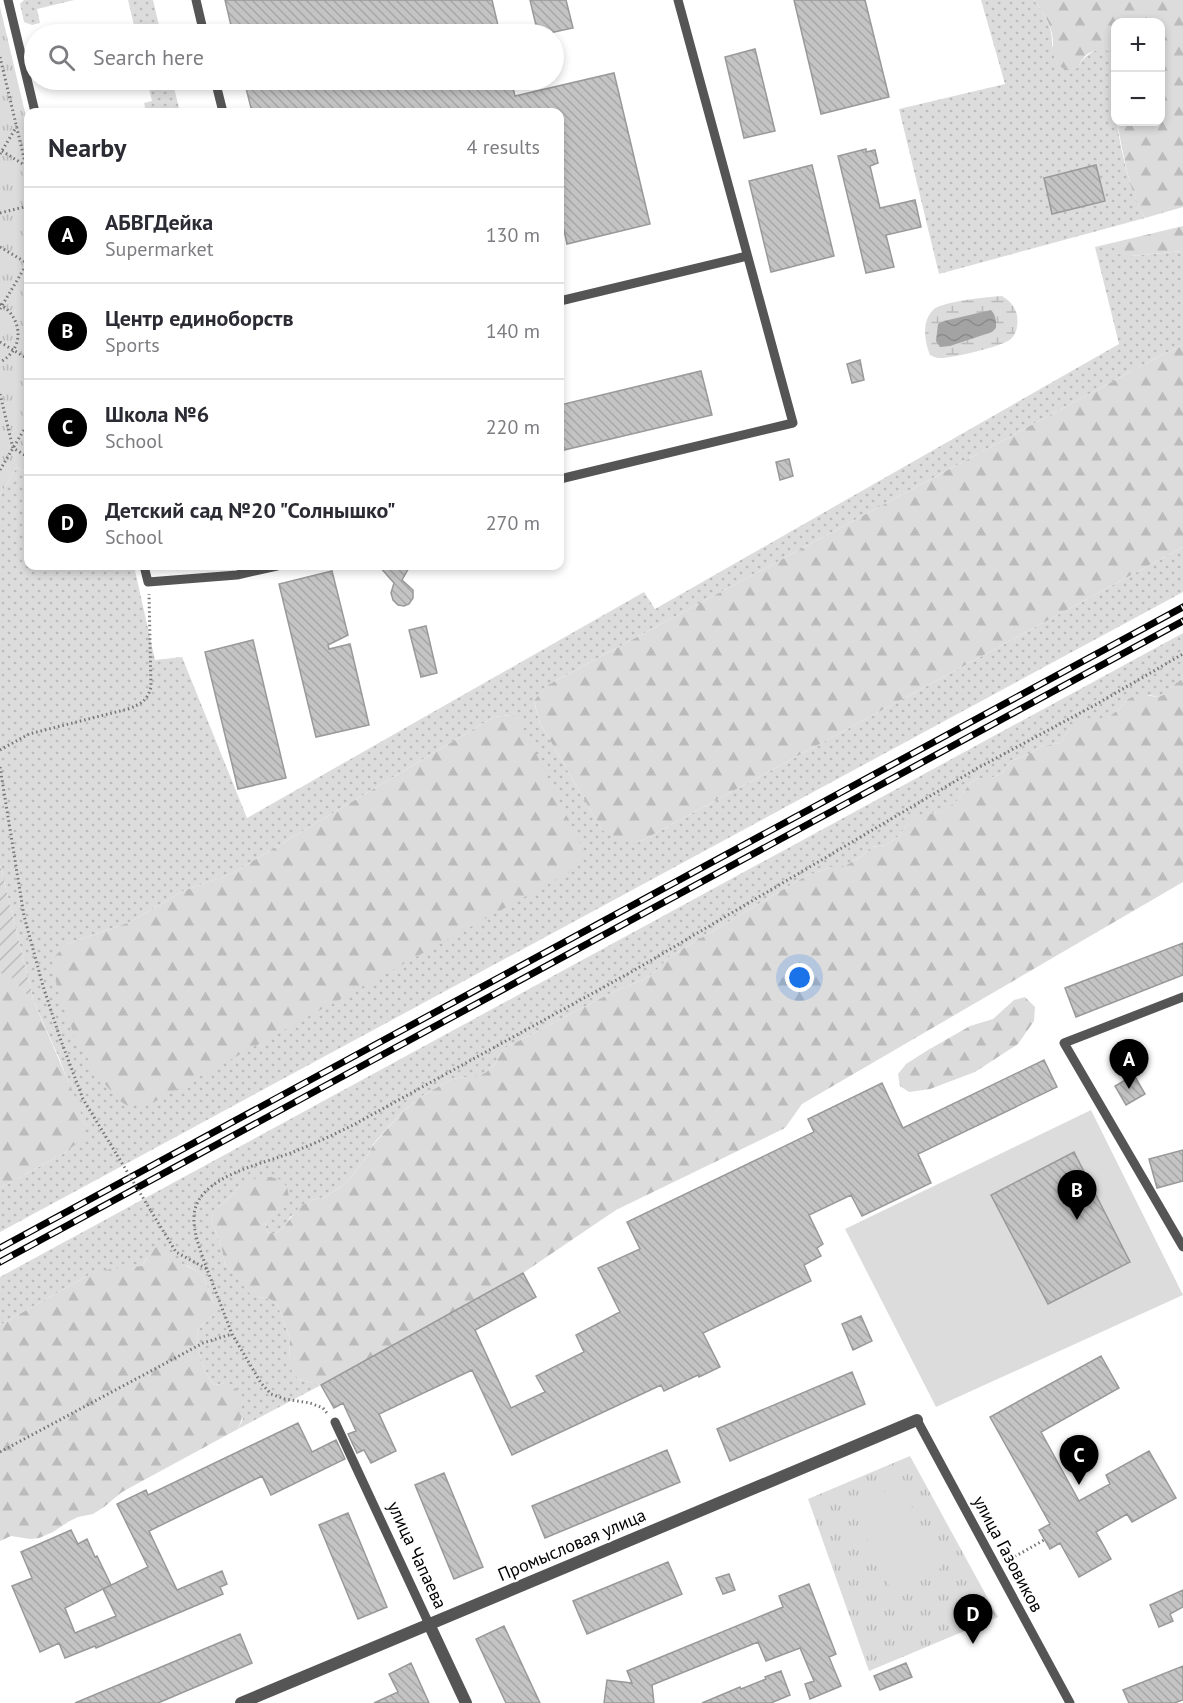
<!DOCTYPE html>
<meta charset="utf-8">
<style>
:root{--surface:#fff;--page:#f2f2f3;--text:#2b2b33;--muted:#7c7c81;--line:#e1e1e2;--accent:#000}
body{margin:0;font-family:"PT Sans",sans-serif;background:var(--page);color:var(--text)}
.controls{position:absolute;right:18px;top:18px;display:grid;overflow:hidden;border-radius:12px;box-shadow:0 3px 9px #0003}
.controls button{width:54px;height:54px;display:grid;place-items:center;padding:0;border:0;border-bottom:2px solid var(--line);background:var(--surface);color:var(--text);font:30px sans-serif}
.you{position:absolute;left:800px;top:978px;width:21px;height:21px;margin:-15px;border:4px solid #fff;border-radius:50%;background:#1a73e8;box-shadow:0 0 0 9px #1a73e833}
.badge{display:grid;place-items:center;width:39px;height:39px;border-radius:50%;background:var(--accent);color:#fff;font-size:20px;font-weight:700}
.pin{position:absolute;translate:-50% -50px;filter:drop-shadow(0 2px 3px #0008)}
.pin::after{content:'';position:absolute;top:32px;width:21px;height:18px;background:inherit;clip-path:polygon(0 0,100% 0,50% 100%)}
.list{margin:0;padding:0;list-style:none}
h2{display:flex;justify-content:space-between;align-items:center;height:78px;margin:0;padding:0 24px;font-size:26px}
h2 small{font-size:20px;font-weight:400;color:var(--muted)}
.list li{display:grid;grid-template-columns:39px 1fr auto;gap:18px;align-items:center;box-sizing:border-box;height:96px;padding:0 24px;border-top:2px solid var(--line)}
.list b{display:block;font-size:22px;white-space:nowrap}
.list p{margin:0;font-size:20px;white-space:nowrap;color:var(--muted)}
.list em{font-size:20px;font-style:normal;color:var(--muted)}
.icon{flex:none;width:33px;height:33px;fill:none;stroke:currentColor;stroke-width:2;stroke-linecap:round;stroke-linejoin:round}
.map{position:relative;flex:none;width:1183px;height:1703px;overflow:hidden}
.search{position:absolute;background:var(--surface);box-shadow:0 3px 9px #0003;left:24px;top:24px;width:540px;height:66px;display:flex;align-items:center;gap:15px;box-sizing:border-box;padding:0 21px;border-radius:33px;color:var(--muted);font-size:22px}
.panel{position:absolute;background:var(--surface);box-shadow:0 3px 9px #0003;left:24px;top:108px;width:540px;height:462px;border-radius:12px}
.map>svg:first-child{display:block}
</style>
<div class="map">
<svg width="1183" height="1703" viewBox="0 0 1183 1703">
<defs>
<pattern id="grass-dots" width="8" height="8" patternUnits="userSpaceOnUse" patternTransform="scale(1.5)"><rect width="8" height="8" fill="#dcdcdc"/><path d="M2 2h.1M6 6h.1" fill="none" stroke="#bbb" stroke-width="1.8" stroke-linecap="round"/></pattern>
<pattern id="forest-firs" width="22" height="20" patternUnits="userSpaceOnUse" patternTransform="scale(1.5)"><rect width="22" height="20" fill="#dcdcdc"/><path d="M5 1l3.5 6h-7zM16 11l3.5 6h-7z" fill="#bbb"/></pattern>
<pattern id="wetland-marsh" width="20" height="14" patternUnits="userSpaceOnUse" patternTransform="scale(1.5)"><rect width="20" height="14" fill="#dcdcdc"/><path d="M1 5h8M5 5V1M11 12h8M15 12V8" fill="none" stroke="#bbb"/></pattern>
<pattern id="park-tufts" width="24" height="20" patternUnits="userSpaceOnUse" patternTransform="scale(1.5)"><rect width="24" height="20" fill="#dcdcdc"/><path d="M3 7l-1-3M5 7V3M7 7l1-3M15 17l-1-3M17 17v-4M19 17l1-3" fill="none" stroke="#bbb"/></pattern>
<pattern id="garden-furrows" width="10" height="10" patternUnits="userSpaceOnUse" patternTransform="scale(1.5)"><rect width="10" height="10" fill="#dcdcdc"/><path d="M-1 1l2-2M0 10L10 0M9 11l2-2" fill="none" stroke="#bbb"/></pattern>
<pattern id="water-waves" width="16" height="10" patternUnits="userSpaceOnUse" patternTransform="scale(1.5)"><rect width="16" height="10" fill="#a3a3a3"/><path d="M0 5q4-4 8 0t8 0" fill="none" stroke="#8b8b8b"/></pattern>
<pattern id="building-back-hatch" width="6" height="6" patternUnits="userSpaceOnUse" patternTransform="scale(1.5)"><rect width="6" height="6" fill="#c4c4c4"/><path d="M-1 5l2 2M0 0l6 6M5-1l2 2" fill="none" stroke="#a7a7a7"/></pattern>
</defs>
<rect width="100%" height="100%" fill="#fff"/>
<path fill="url(#grass-dots)" fill-rule="evenodd" d="M 24,0 L 74,0 L 37,9 L 40,23 L 32,25 L 24,22 L 20,4 Z
M 128,0 L 153,0 L 161,34 L 136,34 Z
M 981,0 L 1034,0 C 1045,15 1053,27 1052,46 L 1079,65 C 1088,52 1100,44 1115,54 L 1116,122 L 1117,122 C 1120,148 1131,195 1145,218 L 939,274 L 899,109 L 1005,84 Z
M 147,80 L 172,80 L 180,112 L 146,112 L 144,103 L 152,101 Z
M 1116,242 L 1113,247 L 1131,256 L 1183,251 L 1183,345 L 1158,357 L 546,686 L 534,702 L 540,723 L 602,830 L 639,842 L 1183,547 L 1183,592 L 0,1232 L 0,1188 L 66,1152 L 85,1125 L 60,1060 L 34,1002 L 0,865 L 0,495 L 17,467 L 28,474 L 28,566 L 134,566 L 155,660 L 182,657 L 247,818 L 644,592 L 655,609 L 1119,344 L 1095,247 ZM 511,715 L 120,1101 L 67,944 L 130,922 L 183,891 L 231,874 L 477,727 L 494,717 Z
M 1183,633 L 1183,678 L 1171,687 L 1167,694 L 1158,697 L 1150,695 L 1128,699 L 1119,709 L 1110,716 L 1070,729 L 1060,743 L 1042,746 L 1029,754 L 1011,761 L 1001,774 L 991,778 L 979,778 L 971,782 L 958,800 L 945,811 L 932,813 L 908,824 L 899,836 L 886,845 L 871,847 L 862,856 L 843,867 L 832,867 L 806,876 L 669,957 L 655,972 L 643,980 L 615,991 L 507,1047 L 500,1053 L 495,1064 L 485,1073 L 476,1077 L 465,1077 L 452,1079 L 422,1096 L 402,1112 L 373,1144 L 368,1155 L 348,1181 L 338,1189 L 324,1197 L 312,1200 L 291,1216 L 283,1228 L 274,1234 L 268,1232 L 265,1226 L 268,1217 L 275,1211 L 241,1185 L 224,1203 L 214,1210 L 211,1220 L 221,1245 L 225,1264 L 241,1282 L 260,1297 L 270,1299 L 278,1306 L 290,1339 L 289,1360 L 298,1379 L 321,1385 L 238,1429 L 243,1419 L 225,1383 L 215,1385 C 213,1383 211,1381 209,1378 C 204,1370 194,1340 198,1331 C 201,1324 209,1319 215,1314 L 215,1306 L 203,1276 L 197,1271 L 188,1266 L 147,1257 L 142,1266 L 87,1276 L 0,1325 L 0,1277 Z"/>
<path fill="url(#forest-firs)" d="M 1034,0 L 1183,0 L 1183,207 L 1145,218 C 1128,190 1124,155 1117,123 L 1117,122 L 1160,122 L 1160,22 L 1116,22 L 1115,54 C 1107,49 1095,48 1086,55 C 1082,59 1078,67 1074,72 C 1045,66 1057,48 1051,30 C 1048,19 1041,10 1034,0 Z
M 1183,226 L 1183,251 L 1131,256 L 1117,254 L 1113,246 L 1116,242 Z
M 1183,345 L 1183,547 L 639,842 L 618,840 L 602,830 L 540,723 L 534,701 L 546,686 L 1158,357 Z
M 1183,678 L 1183,882 L 802,1104 L 785,1128 L 616,1210 L 523,1273 L 321,1385 L 298,1379 L 292,1372 L 289,1360 L 290,1339 L 278,1306 L 270,1299 L 260,1297 L 249,1293 L 225,1264 L 221,1245 L 211,1220 L 214,1210 L 224,1203 L 241,1185 L 257,1178 L 271,1177 L 281,1180 L 287,1187 L 289,1197 C 282,1209 269,1212 265,1226 L 268,1232 L 274,1234 L 283,1228 L 299,1207 L 312,1200 L 324,1197 L 338,1189 L 348,1181 L 368,1155 L 373,1145 L 402,1112 L 422,1096 L 452,1079 L 465,1077 L 476,1077 L 485,1073 L 495,1064 L 500,1053 L 507,1047 L 615,991 L 643,980 L 655,972 L 669,957 L 806,876 L 832,867 L 843,867 L 862,856 L 871,847 L 886,845 L 899,836 L 908,824 L 914,818 L 945,810 L 958,800 L 971,782 L 979,778 L 991,778 L 1001,774 L 1011,761 L 1029,754 L 1042,746 L 1060,743 L 1070,729 L 1081,722 L 1110,716 L 1119,709 L 1128,699 L 1140,694 L 1158,697 L 1166,694 L 1171,687 Z
M 511,715 L 519,719 L 581,845 L 584,858 L 573,870 L 154,1102 L 128,1106 L 120,1101 L 97,1075 L 74,1035 L 57,988 L 54,967 L 56,955 L 67,944 L 130,922 L 183,891 L 231,874 L 477,727 L 494,717 Z
M 0,973 L 11,976 L 34,1002 L 76,1099 L 85,1125 L 83,1138 L 66,1152 L 0,1188 Z
M 1025,997 L 1035,1007 L 1034,1021 L 1018,1044 L 975,1072 L 930,1089 L 909,1092 L 900,1086 L 898,1074 L 906,1064 L 928,1050 L 970,1026 L 993,1019 L 1014,1000 Z
M 160,1246 L 167,1256 L 197,1271 L 203,1276 L 215,1306 L 215,1314 C 209,1319 201,1324 198,1331 C 194,1340 204,1370 209,1378 C 211,1381 213,1383 215,1385 L 225,1383 L 234,1386 C 242,1402 246,1412 238,1429 L 122,1492 L 104,1507 L 93,1514 L 78,1517 L 68,1522 L 53,1532 L 39,1538 L 30,1539 L 11,1536 L 0,1541 L 0,1325 L 87,1276 L 110,1269 L 142,1266 L 152,1249 Z"/>
<path fill="url(#wetland-marsh)" d="M 1002,296 C 1016,304 1020,316 1016,331 C 1014,335 1014,336 1011,339 C 1004,346 950,359 939,358 C 936,358 933,356 930,355 C 925,342 921,322 933,310 C 942,301 988,297 1002,296 Z"/>
<path fill="url(#park-tufts)" d="M 0,7 L 28,125 L 28,474 L 17,467 L 0,495 Z
M 910,1456 L 998,1617 L 869,1671 L 808,1499 Z"/>
<path fill="url(#garden-furrows)" d="M 0,865 L 34,1002 L 11,977 L 0,973 Z"/>
<path fill="#dcdcdc" d="M 1091,1110 L 1183,1295 L 936,1407 L 845,1229 Z
M 901,1484 L 941,1568 L 892,1591 L 852,1507 Z"/>
<path fill="url(#water-waves)" d="M 991,310 C 996,315 996,321 996,328 L 992,332 L 950,346 L 940,347 L 936,341 L 938,324 L 944,321 Z"/>
<path fill="url(#building-back-hatch)" stroke="#999" stroke-width="1.5" d="M 225,0 L 492,0 L 500,34 L 233,34 Z
M 530,0 L 566,0 L 573,28 L 545,34 L 538,34 Z
M 794,0 L 865,0 L 889,97 L 821,114 Z
M 755,49 L 775,131 L 744,138 L 725,57 Z
M 614,73 L 650,224 L 567,244 L 560,212 L 560,112 L 252,112 L 244,80 L 511,80 L 515,96 Z
M 866,149 L 866,152 L 875,150 L 878,163 L 870,166 L 880,208 L 915,200 L 921,227 L 886,235 L 894,267 L 866,273 L 838,156 Z
M 812,165 L 834,256 L 771,272 L 749,181 Z
M 1096,165 L 1105,201 L 1052,214 L 1044,178 Z
M 860,360 L 864,380 L 852,383 L 847,364 Z
M 701,371 L 712,415 L 560,451 L 560,405 Z
M 789,459 L 793,476 L 780,480 L 776,462 Z
M 379,566 L 410,566 L 402,580 L 413,590 L 413,598 L 409,604 L 404,606 L 398,605 L 393,600 L 391,593 L 394,583 Z
M 332,571 L 348,635 L 328,645 L 329,649 L 350,644 L 369,725 L 316,737 L 279,584 Z
M 426,626 L 437,673 L 421,677 L 409,630 Z
M 253,640 L 286,778 L 238,789 L 205,652 Z
M 1183,943 L 1183,975 L 1076,1017 L 1065,988 Z
M 1044,1060 L 1057,1087 L 918,1154 L 931,1183 L 862,1216 L 851,1195 L 809,1215 L 823,1244 L 817,1248 L 821,1256 L 804,1265 L 811,1281 L 703,1333 L 720,1367 L 699,1377 L 698,1375 L 664,1391 L 661,1385 L 512,1455 L 472,1370 L 379,1414 L 396,1451 L 371,1463 L 364,1450 L 357,1453 L 348,1434 L 356,1431 L 343,1403 L 334,1408 L 321,1385 L 523,1273 L 536,1297 L 475,1330 L 511,1408 L 545,1392 L 536,1376 L 584,1352 L 576,1335 L 620,1312 L 598,1268 L 640,1249 L 627,1222 L 814,1132 L 808,1119 L 882,1083 L 903,1128 Z
M 1134,1075 L 1145,1094 L 1126,1105 L 1115,1086 Z
M 1183,1150 L 1183,1181 L 1157,1188 L 1149,1159 Z
M 1074,1152 L 1130,1262 L 1048,1304 L 991,1195 Z
M 861,1316 L 872,1341 L 853,1350 L 842,1324 Z
M 1101,1356 L 1119,1388 L 1041,1432 L 1079,1501 L 1110,1484 L 1106,1475 L 1149,1451 L 1176,1498 L 1132,1522 L 1127,1514 L 1096,1532 L 1111,1559 L 1079,1577 L 1060,1543 L 1050,1549 L 1039,1530 L 1050,1524 L 990,1417 Z
M 852,1372 L 865,1404 L 730,1461 L 717,1429 Z
M 298,1423 L 312,1452 L 336,1440 L 345,1459 L 271,1495 L 262,1476 L 149,1531 L 177,1590 L 222,1571 L 227,1584 L 220,1587 L 223,1594 L 96,1648 L 95,1646 L 65,1658 L 59,1643 L 40,1652 L 12,1586 L 32,1578 L 21,1552 L 71,1530 L 78,1544 L 87,1539 L 95,1557 L 97,1556 L 111,1585 L 65,1608 L 75,1633 L 116,1616 L 103,1589 L 148,1567 L 117,1504 L 146,1490 L 148,1495 Z
M 667,1450 L 680,1482 L 545,1538 L 532,1506 Z
M 444,1473 L 483,1567 L 454,1579 L 415,1485 Z
M 348,1513 L 387,1607 L 358,1619 L 319,1525 Z
M 668,1562 L 682,1594 L 587,1634 L 573,1601 Z
M 729,1574 L 735,1590 L 723,1594 L 716,1578 Z
M 809,1584 L 836,1654 L 829,1657 L 841,1686 L 810,1699 L 805,1684 L 814,1681 L 800,1648 L 766,1661 L 758,1642 L 652,1685 L 654,1703 L 604,1703 L 607,1680 L 632,1683 L 627,1671 L 783,1607 L 779,1596 Z
M 1183,1590 L 1183,1607 L 1170,1614 L 1173,1621 L 1159,1627 L 1150,1605 Z
M 504,1626 L 540,1703 L 506,1703 L 476,1639 Z
M 240,1634 L 252,1663 L 158,1703 L 75,1703 Z
M 411,1663 L 429,1703 L 374,1703 L 398,1692 L 389,1674 Z
M 906,1663 L 912,1677 L 880,1690 L 874,1676 Z
M 1183,1666 L 1183,1700 L 1174,1703 L 1129,1703 L 1123,1690 Z
M 781,1671 L 790,1695 L 771,1703 L 702,1703 L 740,1687 L 741,1689 L 766,1679 L 765,1677 Z"/>
<g fill="none" stroke-linecap="round" stroke-linejoin="round">
<path stroke="#777" stroke-width="3" stroke-dasharray="1.5 3" stroke-linecap="butt" d="M 0,57 L 28,175
M 2,151 L 26,166
M 0,154 L 17,126
M 0,213 L 28,206
M 0,247 L 27,263
M 0,304 C 23,318 25,349 0,362
M 0,309 L 28,262
M 0,342 L 28,359
M 0,394 L 13,448 L 28,457
M 0,470 L 28,423
M 0,750 L 29,734 L 128,709 C 141,704 147,701 151,687 L 149,594
M 0,767 L 24,916 L 43,986 L 60,1038 L 83,1099 L 117,1155
M 151,1211 L 176,1252 L 207,1269 L 232,1334 L 261,1383 L 271,1394 L 285,1399 L 310,1403 L 323,1408 L 327,1413
M 207,1269 C 201,1252 193,1233 194,1216 C 196,1176 264,1164 293,1152 C 314,1144 335,1134 355,1124 L 633,971 L 976,769 L 1095,705 L 1183,654
M 0,1452 L 203,1343 L 232,1334
M 1007,1561 L 1044,1540"/>
<path stroke="#555" stroke-width="9" d="M 8,0 L 35,112
M 196,0 L 204,34
M 215,80 L 223,112
M 560,301 L 747,256
M 560,479 L 793,423 L 678,0
M 144,566 L 148,582 L 237,575 L 277,566
M 1183,997 L 1064,1043 L 1183,1247
M 917,1420 L 1070,1703
M 335,1422 L 429,1624"/>
<path stroke="#555" stroke-width="12" d="M 429,1624 L 466,1703
M 241,1703 L 917,1420"/>
<g stroke="#000" stroke-width="7">
<path id="rail" d="M 0,1248 L 1183,607
M 0,1262 L 1183,621"/>
</g>
<use href="#rail" stroke="#fff" stroke-width="4.5" stroke-dasharray="14" stroke-linecap="butt"/>
<path stroke="#777" stroke-width="3" stroke-dasharray="1.5 3" stroke-linecap="butt" d="M 117,1155 L 151,1211"/>
</g>
<g text-anchor="middle" stroke-width="5" stroke-linejoin="round" paint-order="stroke">
<g font-size="18" fill="#000" stroke="#fff">
<text transform="translate(572 1545) rotate(-23)" y="6">Промысловая улица</text>
<text transform="translate(1008 1554) rotate(62)" y="6">улица Газовиков</text>
<text transform="translate(417 1555) rotate(65)" y="6">улица Чапаева</text>
</g>
</g>
</svg>
<div class="controls">
<button>+</button>
<button>−</button>
</div>
<div class="you"></div>
<div class="pin badge" style="left:1129px;top:1089px">A</div>
<div class="pin badge" style="left:1077px;top:1220px">B</div>
<div class="pin badge" style="left:1079px;top:1485px">C</div>
<div class="pin badge" style="left:973px;top:1644px">D</div>
<div class="search"><svg class="icon" aria-label="search" viewBox="0 0 24 24"><circle cx="10" cy="10" r="6"/><path d="M15 15l6 6"/></svg>Search here</div>
<section class="panel">
<h2>Nearby<small>4 results</small></h2>
<ul class="list">
<li><span class="badge">A</span><div><b>АБВГДейка</b><p>Supermarket</p></div><em>130 m</em></li>
<li><span class="badge">B</span><div><b>Центр единоборств</b><p>Sports</p></div><em>140 m</em></li>
<li><span class="badge">C</span><div><b>Школа №6</b><p>School</p></div><em>220 m</em></li>
<li><span class="badge">D</span><div><b>Детский сад №20 &quot;Солнышко&quot;</b><p>School</p></div><em>270 m</em></li>
</ul>
</section>
</div>
